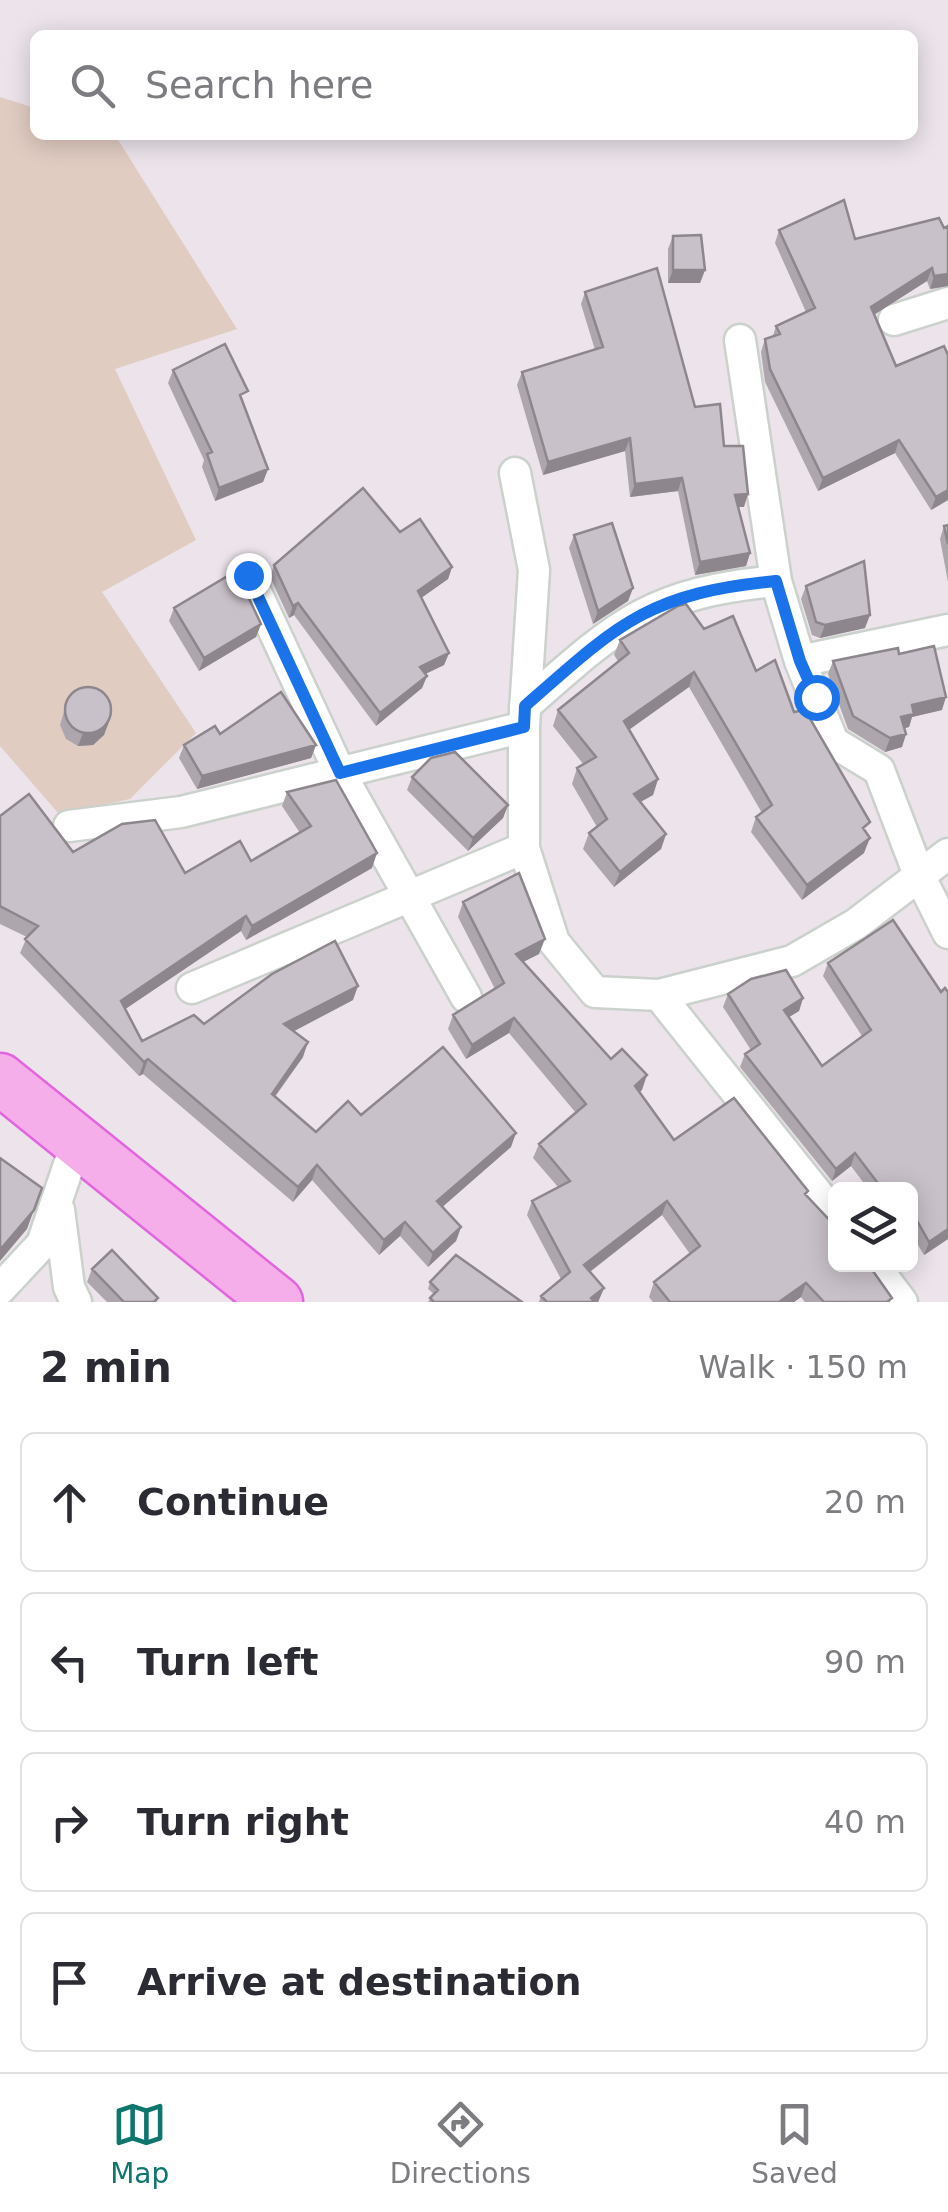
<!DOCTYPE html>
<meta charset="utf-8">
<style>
:root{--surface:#fff;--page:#f7f7f7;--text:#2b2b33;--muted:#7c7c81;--line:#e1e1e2;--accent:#0f766e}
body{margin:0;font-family:"DejaVu Sans",sans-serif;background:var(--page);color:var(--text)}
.controls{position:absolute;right:30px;bottom:30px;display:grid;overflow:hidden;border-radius:15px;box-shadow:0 5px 25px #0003}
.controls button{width:90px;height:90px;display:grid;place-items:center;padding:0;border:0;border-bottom:2px solid var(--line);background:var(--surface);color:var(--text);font:50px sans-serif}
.stop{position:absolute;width:30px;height:30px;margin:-22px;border:8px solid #1a73e8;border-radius:50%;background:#fff}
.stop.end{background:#1a73e8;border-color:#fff;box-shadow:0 2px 10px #0008}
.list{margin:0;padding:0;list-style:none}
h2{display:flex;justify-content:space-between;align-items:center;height:130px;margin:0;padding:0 40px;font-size:42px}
h2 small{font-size:32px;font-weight:400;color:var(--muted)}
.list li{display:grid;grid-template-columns:65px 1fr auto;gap:30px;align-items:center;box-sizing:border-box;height:140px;margin:0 20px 20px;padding:0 20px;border:2px solid var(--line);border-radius:15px}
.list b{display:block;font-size:38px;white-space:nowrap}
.list em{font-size:32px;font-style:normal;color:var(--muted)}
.icon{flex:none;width:55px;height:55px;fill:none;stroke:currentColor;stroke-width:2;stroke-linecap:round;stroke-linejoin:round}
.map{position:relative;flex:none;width:948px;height:1302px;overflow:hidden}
.search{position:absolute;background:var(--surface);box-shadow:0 5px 25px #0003;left:30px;right:30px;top:30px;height:110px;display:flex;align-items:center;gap:25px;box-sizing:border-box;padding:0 35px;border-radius:15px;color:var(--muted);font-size:38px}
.sheet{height:770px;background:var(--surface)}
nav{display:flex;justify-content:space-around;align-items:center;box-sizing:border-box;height:140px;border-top:2px solid var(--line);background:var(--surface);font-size:28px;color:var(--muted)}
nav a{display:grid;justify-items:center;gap:5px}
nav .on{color:var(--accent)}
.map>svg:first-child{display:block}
</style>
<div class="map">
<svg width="948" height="1302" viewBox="0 0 948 1302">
<rect width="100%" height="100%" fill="#ece3eb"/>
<path fill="#e1ccc2" d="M 0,97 L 35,108 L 35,135 L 115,135 L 237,329 L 115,369 L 196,540 L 102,592 L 196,733 L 130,799 L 59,814 L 0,746 Z"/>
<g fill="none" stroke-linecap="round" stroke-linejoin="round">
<g stroke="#cbd1cb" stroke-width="35">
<path id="minor" d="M 894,320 L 948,303
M 740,340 L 776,581 L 800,661 L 833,742 L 879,770 L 919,875 L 948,933
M 515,473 L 534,570 L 524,727 L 524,848 L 554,942 L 595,992 L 659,995 L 792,961 L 856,924 L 948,854
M 248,575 L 340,773 L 466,997
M 800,661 L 948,630
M 525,706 C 618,624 649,593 776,581
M 69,826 L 181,812 L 524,727
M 192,988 L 524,848
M 659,995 L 836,1217
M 59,1210 L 69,1287 L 76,1302
M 873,1264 L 902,1302
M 0,1289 L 42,1244 L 76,1144"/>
</g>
<g stroke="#e166dd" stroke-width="55">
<path id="primary" d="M 0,1079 L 277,1302"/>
</g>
<use href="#minor" stroke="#fff" stroke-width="30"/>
<use href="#primary" stroke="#f6aeeb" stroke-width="50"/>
</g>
<path fill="#ada6ad" d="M 939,218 L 948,286 L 930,289 L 927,281 L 874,314 L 948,500 L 931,510 L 895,453 L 818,491 L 765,382 L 761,352 L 765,339 L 773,336 L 776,326 L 806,312 L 775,243 L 779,230 L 855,239 Z
M 673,236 L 705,270 L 700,283 L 668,283 L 668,249 Z
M 585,292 L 695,407 L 724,446 L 744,507 L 738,507 L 750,553 L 746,566 L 695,575 L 678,491 L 630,497 L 625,451 L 543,475 L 517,385 L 522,372 L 595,350 L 581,304 Z
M 173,370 L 243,403 L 268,469 L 263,482 L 215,501 L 202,467 L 204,460 L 168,383 Z
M 948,525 L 948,582 L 940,539 L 944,526 Z
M 400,532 L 452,567 L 448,579 L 421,598 L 449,653 L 444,665 L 425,674 L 427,676 L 422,688 L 376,726 L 294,615 L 289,618 L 270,577 L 274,565 Z
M 574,535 L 633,588 L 628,601 L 593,624 L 569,548 Z
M 806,586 L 865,628 L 820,638 L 812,635 L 801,599 Z
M 174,608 L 261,624 L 256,637 L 199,671 L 169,621 Z
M 704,629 L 756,671 L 794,712 L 866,833 L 864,853 L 802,900 L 751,832 L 756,817 L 762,813 L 689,687 L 629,729 L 658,779 L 653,795 L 640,802 L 666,834 L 661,849 L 614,887 L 583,849 L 589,833 L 597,827 L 572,784 L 577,768 L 584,765 L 553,726 L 558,710 L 618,661 L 614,655 L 620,640 Z
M 899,654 L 942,710 L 912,717 L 909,727 L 905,728 L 906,734 L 902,747 L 885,752 L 848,729 L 828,674 L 833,661 Z
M 68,698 L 104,735 L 93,745 L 78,746 L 66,739 L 60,725 Z
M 220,734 L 316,745 L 311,758 L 197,789 L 179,758 L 184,745 Z
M 412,777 L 508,805 L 503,818 L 468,851 L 407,790 Z
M 287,792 L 372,868 L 246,940 L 241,931 L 125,1009 L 142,1041 L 204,1024 L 353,1000 L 294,1031 L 303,1057 L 275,1097 L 316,1132 L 361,1115 L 511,1147 L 442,1207 L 461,1227 L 456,1241 L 428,1267 L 400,1236 L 379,1255 L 312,1180 L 293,1202 L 143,1074 L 139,1076 L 20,953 L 27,937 L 0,924 L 0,816 L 73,852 L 185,873 L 251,861 L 300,833 L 282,806 Z
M 463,902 L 539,954 L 523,962 L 611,1059 L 642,1090 L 639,1092 L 674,1140 L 806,1196 L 890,1302 L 805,1302 L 801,1297 L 794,1302 L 653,1302 L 649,1297 L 654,1282 L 690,1254 L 662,1215 L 590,1272 L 604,1288 L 598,1302 L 539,1302 L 541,1296 L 561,1279 L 527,1215 L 532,1201 L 558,1187 L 533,1158 L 539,1144 L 576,1113 L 509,1033 L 466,1059 L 448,1029 L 453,1015 L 495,989 L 458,917 Z
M 893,920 L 948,1239 L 924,1255 L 910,1232 L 910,1190 L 869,1190 L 851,1166 L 832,1181 L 740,1067 L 745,1054 L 751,1050 L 723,1007 L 728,994 L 803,998 L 799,1011 L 789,1017 L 822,1066 L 862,1036 L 823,976 L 828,963 Z
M 92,1269 L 158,1298 L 156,1302 L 107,1302 L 87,1282 Z
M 430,1282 L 522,1302 L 428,1302 L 434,1294 L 428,1289 Z"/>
<path fill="#8d878d" d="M 932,268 L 927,281 L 866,320 L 871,307 Z
M 673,270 L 705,270 L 700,283 L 668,283 Z
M 948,274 L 948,286 L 930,289 L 934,276 Z
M 630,438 L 625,451 L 543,475 L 548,462 Z
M 899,440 L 895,453 L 818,491 L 823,478 Z
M 268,469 L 263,482 L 215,501 L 219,488 Z
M 682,478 L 678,491 L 630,497 L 635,484 Z
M 948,490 L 948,500 L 931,510 L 936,497 Z
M 748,494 L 744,507 L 730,507 L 735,495 Z
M 750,553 L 746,566 L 695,575 L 700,562 Z
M 452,567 L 448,579 L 414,603 L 418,591 Z
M 633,588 L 628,601 L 593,624 L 598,611 Z
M 298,603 L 294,615 L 289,618 L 293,606 Z
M 870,615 L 865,628 L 820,638 L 825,625 Z
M 261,624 L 256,637 L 199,671 L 204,658 Z
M 449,653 L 444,665 L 415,679 L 420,667 Z
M 694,672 L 689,687 L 619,737 L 624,721 Z
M 427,676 L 422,688 L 376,726 L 380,713 Z
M 946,697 L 942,710 L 912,717 L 909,727 L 897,730 L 901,717 L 912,705 Z
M 109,722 L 104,735 L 93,745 L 78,746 L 83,733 Z
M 906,734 L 902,747 L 885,752 L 890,738 Z
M 316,745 L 311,758 L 197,789 L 202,776 Z
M 658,779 L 653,795 L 628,809 L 634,794 Z
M 508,805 L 503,818 L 468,851 L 473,838 Z
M 666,834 L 661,849 L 614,887 L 620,872 Z
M 870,838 L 864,853 L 802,900 L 807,885 Z
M 377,853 L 372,868 L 246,940 L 252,926 Z
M 246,916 L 241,931 L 115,1016 L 121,1001 Z
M 545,939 L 539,954 L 511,968 L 516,954 Z
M 358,986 L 353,1000 L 279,1039 L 284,1024 Z
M 803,998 L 799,1011 L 779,1023 L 784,1010 Z
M 514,1018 L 509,1033 L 466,1059 L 472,1045 Z
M 308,1042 L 303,1057 L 266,1108 L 272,1094 Z
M 148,1059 L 143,1074 L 139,1076 L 144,1062 Z
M 647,1075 L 642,1090 L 630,1100 L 635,1086 Z
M 516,1133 L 511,1147 L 432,1216 L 437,1201 Z
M 855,1153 L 851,1166 L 832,1181 L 836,1169 Z
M 317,1165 L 312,1180 L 293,1202 L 298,1187 Z
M 667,1201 L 662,1215 L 579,1280 L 584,1265 Z
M 34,1210 L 27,1229 L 0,1261 L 0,1250 Z
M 405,1222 L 400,1236 L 379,1255 L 384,1240 Z
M 461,1227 L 456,1241 L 428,1267 L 433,1253 Z
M 948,1229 L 948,1239 L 924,1255 L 929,1242 Z
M 806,1283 L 801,1297 L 794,1302 L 779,1302 Z
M 604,1288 L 598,1302 L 590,1302 L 591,1298 Z"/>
<path fill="#c9c1c9" stroke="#8d878d" stroke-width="2.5" d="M 844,200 L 855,239 L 939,218 L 944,228 L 948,226 L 948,274 L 934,276 L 932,268 L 871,307 L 896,366 L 944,346 L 948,355 L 948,490 L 936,497 L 899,440 L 823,478 L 770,369 L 765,339 L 780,334 L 776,326 L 815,308 L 779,230 Z
M 701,235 L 705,270 L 673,270 L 673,236 Z
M 657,268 L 695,407 L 720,404 L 724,446 L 743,446 L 748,494 L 735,495 L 750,553 L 700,562 L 682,478 L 635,484 L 630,438 L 548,462 L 522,372 L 603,347 L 585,292 Z
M 225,344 L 248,391 L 240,395 L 268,469 L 219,488 L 207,454 L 212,452 L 173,370 Z
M 363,488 L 400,532 L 420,519 L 452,567 L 418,591 L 449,653 L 420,667 L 427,676 L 380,713 L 298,603 L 293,606 L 274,565 Z
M 612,523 L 633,588 L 598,611 L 574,535 Z
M 948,525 L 948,544 L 944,526 Z
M 864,561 L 870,615 L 825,625 L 816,622 L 806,586 Z
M 236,571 L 261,624 L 204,658 L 174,608 Z
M 686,604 L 704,629 L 733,616 L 756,671 L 775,660 L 794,712 L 805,710 L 870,822 L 863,828 L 870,838 L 807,885 L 756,817 L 772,805 L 694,672 L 624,721 L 658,779 L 634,794 L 666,834 L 620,872 L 589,833 L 607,819 L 577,768 L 596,757 L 558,710 L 629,653 L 620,640 L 678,606 Z
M 934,646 L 946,697 L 912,705 L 914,714 L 901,717 L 906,734 L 890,738 L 853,716 L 833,661 L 898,648 L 899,654 Z
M65 710a23 23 0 1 1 46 0a23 23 0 1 1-46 0Z
M 281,692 L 316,745 L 202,776 L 184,745 L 215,726 L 220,734 Z
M 455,752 L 508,805 L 473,838 L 412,777 L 431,758 Z
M 336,780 L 377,853 L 252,926 L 246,916 L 121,1001 L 142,1041 L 194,1015 L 204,1024 L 272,974 L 335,941 L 358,986 L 284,1024 L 308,1042 L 272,1094 L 316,1132 L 348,1101 L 361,1115 L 443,1047 L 516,1133 L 437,1201 L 461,1227 L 433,1253 L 405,1222 L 384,1240 L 317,1165 L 298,1187 L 148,1059 L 144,1062 L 25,939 L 38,926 L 0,906 L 0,816 L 29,794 L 73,852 L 122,824 L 155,820 L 185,873 L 240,841 L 251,861 L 311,826 L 287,792 Z
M 519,873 L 545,939 L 516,954 L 611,1059 L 622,1049 L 647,1075 L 635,1086 L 674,1140 L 734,1098 L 808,1191 L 805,1194 L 836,1227 L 836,1264 L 868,1264 L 892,1298 L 887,1302 L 824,1302 L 806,1283 L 779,1302 L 670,1302 L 654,1282 L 700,1246 L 667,1201 L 584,1265 L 604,1288 L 591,1298 L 595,1302 L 547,1302 L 541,1296 L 570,1272 L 532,1201 L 570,1181 L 539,1144 L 586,1104 L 514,1018 L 472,1045 L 453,1015 L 504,983 L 463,902 Z
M 893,920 L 941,992 L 945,988 L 948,992 L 948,1229 L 929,1242 L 916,1219 L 910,1221 L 910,1190 L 883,1190 L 855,1153 L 836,1169 L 745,1054 L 760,1044 L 728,994 L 751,979 L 786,970 L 803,998 L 784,1010 L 822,1066 L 871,1030 L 828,963 Z
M 0,1158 L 42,1188 L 34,1210 L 0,1250 Z
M 112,1250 L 158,1298 L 154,1302 L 124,1302 L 92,1269 Z
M 456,1255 L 522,1302 L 434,1302 L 430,1298 L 438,1290 L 430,1282 Z"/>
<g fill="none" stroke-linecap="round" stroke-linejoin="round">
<path stroke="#1a73e8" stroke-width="12" d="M 248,575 L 340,773 L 524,727 L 525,706 C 618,624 648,593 776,581 L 800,661 L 816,697"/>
</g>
</svg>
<div class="controls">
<button><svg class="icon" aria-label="layers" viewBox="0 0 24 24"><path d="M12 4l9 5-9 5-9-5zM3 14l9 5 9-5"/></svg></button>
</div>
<div class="stop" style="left:816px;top:697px"></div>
<div class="stop end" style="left:248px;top:575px"></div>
<div class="search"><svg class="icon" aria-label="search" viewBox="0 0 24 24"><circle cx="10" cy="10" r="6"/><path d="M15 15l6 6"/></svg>Search here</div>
</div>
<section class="sheet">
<h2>2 min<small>Walk · 150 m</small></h2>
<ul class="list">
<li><svg class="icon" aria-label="ahead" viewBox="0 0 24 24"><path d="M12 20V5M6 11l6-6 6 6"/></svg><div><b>Continue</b></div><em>20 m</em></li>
<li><svg class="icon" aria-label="left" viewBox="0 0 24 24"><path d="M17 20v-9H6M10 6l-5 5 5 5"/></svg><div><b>Turn left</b></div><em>90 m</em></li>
<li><svg class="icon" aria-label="right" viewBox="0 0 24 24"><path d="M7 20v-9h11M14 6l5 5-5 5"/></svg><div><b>Turn right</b></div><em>40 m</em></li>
<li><svg class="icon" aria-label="arrive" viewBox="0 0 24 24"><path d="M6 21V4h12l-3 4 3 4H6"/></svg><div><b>Arrive at destination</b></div></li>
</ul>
</section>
<nav>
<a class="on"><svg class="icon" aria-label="map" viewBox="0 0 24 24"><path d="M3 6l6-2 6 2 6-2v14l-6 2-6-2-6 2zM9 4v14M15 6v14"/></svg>Map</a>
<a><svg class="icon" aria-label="directions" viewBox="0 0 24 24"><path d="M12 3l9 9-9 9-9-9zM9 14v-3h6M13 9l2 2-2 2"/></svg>Directions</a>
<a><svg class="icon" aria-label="saved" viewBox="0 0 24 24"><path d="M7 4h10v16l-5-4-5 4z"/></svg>Saved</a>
</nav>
